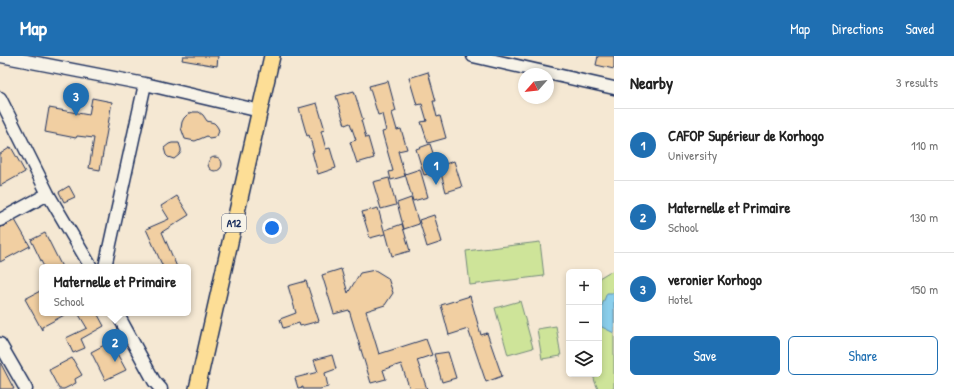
<!DOCTYPE html>
<meta charset="utf-8">
<style>
:root{--surface:#fff;--page:#f6f6f6;--text:#222;--muted:#767676;--line:#e0e0e0;--accent:#1f6fb2}
body{margin:0;font-family:"Patrick Hand",sans-serif;background:var(--page);color:var(--text)}
.controls{position:absolute;right:12px;bottom:12px;display:grid;overflow:hidden;border-radius:6px;box-shadow:0 2px 6px #0003}
.controls button{width:36px;height:36px;display:grid;place-items:center;padding:0;border:0;border-bottom:1px solid var(--line);background:var(--surface);color:var(--text);font:20px sans-serif}
.compass{position:absolute;left:518px;top:12px;width:36px;height:36px;border-radius:50%;background:var(--surface);box-shadow:0 2px 6px #0003;rotate:243deg}
.you{position:absolute;left:272px;top:172px;width:14px;height:14px;margin:-10px;border:3px solid #fff;border-radius:50%;background:#1a73e8;box-shadow:0 0 0 6px #1a73e833}
.badge{display:grid;place-items:center;width:26px;height:26px;border-radius:50%;background:var(--accent);color:#fff;font-size:13px;font-weight:700}
.pin{position:absolute;translate:-50% -33px;filter:drop-shadow(0 1px 2px #0008)}
.pin::after{content:'';position:absolute;top:21px;width:14px;height:12px;background:inherit;clip-path:polygon(0 0,100% 0,50% 100%)}
.popup{position:absolute;left:39px;top:208px;width:152px;height:52px;box-sizing:border-box;display:grid;place-content:center;border-radius:6px;background:var(--surface);filter:drop-shadow(0 1px 3px #0005);font-size:13px;white-space:nowrap;color:var(--muted)}
.popup b{font-size:15px;color:var(--text)}
.popup::after{content:'';position:absolute;left:50%;top:100%;margin-left:-8px;border:8px solid transparent;border-top-color:var(--surface)}
.list{margin:0;padding:0;list-style:none}
h2{display:flex;justify-content:space-between;align-items:center;height:52px;margin:0;padding:0 16px;font-size:17px}
h2 small{font-size:13px;font-weight:400;color:var(--muted)}
.list li{display:grid;grid-template-columns:26px 1fr auto;gap:12px;align-items:center;box-sizing:border-box;height:72px;padding:0 16px;border-top:1px solid var(--line)}
.list b{display:block;font-size:15px;white-space:nowrap}
.list p{margin:0;font-size:13px;white-space:nowrap;color:var(--muted)}
.list em{font-size:13px;font-style:normal;color:var(--muted)}
.actions{display:flex;gap:8px;padding:12px 16px}
.actions a{flex:1;padding:9px 0;border:1px solid var(--accent);border-radius:6px;text-align:center;font-size:14px;color:var(--accent)}
.actions .main{background:var(--accent);color:#fff}
.icon{flex:none;width:22px;height:22px;fill:none;stroke:currentColor;stroke-width:2;stroke-linecap:round;stroke-linejoin:round}
.map{position:relative;flex:none;width:614px;height:333px;overflow:hidden}
header{display:flex;align-items:center;gap:24px;box-sizing:border-box;height:56px;padding:0 20px;background:var(--accent);color:#fff}
header strong{font-size:19px}
nav{display:flex;gap:22px;margin-inline-start:auto;font-size:14px}
main{display:flex}
aside{flex:1;background:var(--surface)}
.map>svg:first-child{display:block}
</style>
<header>
<strong>Map</strong>
<nav><a>Map</a><a>Directions</a><a>Saved</a></nav>
</header>
<main>
<div class="map">
<svg width="614" height="333" viewBox="0 0 614 333">
<rect width="100%" height="100%" fill="#f5e8d3"/>
<filter id="ink" filterUnits="userSpaceOnUse"><feTurbulence type="fractalNoise" baseFrequency=".025" numOctaves="2"/><feDisplacementMap in="SourceGraphic" scale="8" xChannelSelector="R" yChannelSelector="G"/><feConvolveMatrix kernelMatrix="1 2 1 2 8 2 1 2 1" color-interpolation-filters="sRGB"/></filter>
<g filter="url(#ink)">
<path fill="#cee499" stroke="#748a7c" d="M 540,186 L 544,220 L 470,229 L 466,195 Z
M 614,215 L 614,333 L 598,333 L 595,326 L 593,318 L 599,318 L 599,222 L 609,216 Z
M 520,245 L 533,292 L 508,299 L 495,252 Z
M 556,270 L 561,300 L 542,303 L 537,273 Z"/>
<path fill="#8aceeb" stroke="#5e8eb3" d="M 607,237 L 614,237 L 614,277 L 600,270 L 600,254 Z"/>
<path fill="#f1cfa2" stroke="#1b2f5e" d="M 183,0 L 218,0 L 217,10 L 182,4 Z
M 598,0 L 614,0 L 614,13 L 596,9 Z
M 428,16 L 436,45 L 433,45 L 437,61 L 440,60 L 446,82 L 428,87 L 421,66 L 427,65 L 422,48 L 417,49 L 409,22 Z
M 388,25 L 396,55 L 392,57 L 397,74 L 401,73 L 407,93 L 398,95 L 405,120 L 391,124 L 389,116 L 393,115 L 382,76 L 386,75 L 382,58 L 378,59 L 369,30 Z
M 354,35 L 363,64 L 361,64 L 366,82 L 368,81 L 374,102 L 357,107 L 350,86 L 356,84 L 350,67 L 345,69 L 336,40 Z
M 92,42 L 112,46 L 100,114 L 89,112 L 94,82 L 77,80 L 76,82 L 45,76 L 49,52 L 89,59 Z
M 317,47 L 325,74 L 321,75 L 326,93 L 330,92 L 336,112 L 318,118 L 312,96 L 314,96 L 309,79 L 307,80 L 299,52 Z
M 193,56 L 199,56 L 203,59 L 207,65 L 214,67 L 216,69 L 218,72 L 219,75 L 217,80 L 215,82 L 209,83 L 207,80 L 195,85 L 185,83 L 181,72 L 182,66 L 184,62 L 188,58 Z
M 172,87 L 179,87 L 181,93 L 181,96 L 179,99 L 174,103 L 168,101 L 166,99 L 164,92 L 169,88 Z
M 430,88 L 439,115 L 424,119 L 416,93 Z
M 11,91 L 25,116 L 0,130 L 0,98 Z
M208 108a7 7 0 1 1 14 0a7 7 0 1 1-14 0Z
M 454,105 L 462,131 L 446,136 L 439,110 Z
M 420,113 L 428,141 L 413,145 L 405,118 Z
M 389,122 L 396,149 L 381,153 L 373,126 Z
M 69,130 L 75,141 L 64,146 L 59,136 Z
M 177,140 L 189,159 L 162,176 L 177,211 L 163,211 L 146,173 L 169,163 L 161,150 Z
M 411,142 L 419,168 L 404,173 L 397,147 Z
M 378,152 L 385,178 L 370,182 L 362,156 Z
M 434,159 L 442,186 L 427,191 L 419,164 Z
M 15,164 L 30,190 L 0,206 L 0,172 Z
M 402,168 L 410,195 L 392,200 L 385,174 Z
M 45,177 L 62,211 L 44,211 L 31,184 Z
M 341,213 L 348,237 L 360,217 L 375,214 L 388,222 L 393,237 L 385,249 L 366,255 L 379,298 L 426,283 L 432,299 L 417,304 L 427,333 L 410,333 L 401,308 L 383,314 L 386,323 L 371,327 L 349,254 L 334,258 L 322,219 Z
M 306,225 L 319,265 L 300,270 L 299,267 L 283,272 L 280,263 L 296,257 L 288,230 Z
M 42,234 L 42,257 L 68,257 L 42,271 L 42,274 L 25,243 Z
M 470,240 L 481,279 L 487,277 L 502,320 L 486,326 L 468,273 L 449,279 L 441,249 Z
M 78,257 L 97,257 L 104,270 L 81,283 L 85,292 L 73,297 L 66,282 L 87,272 Z
M 108,287 L 111,293 L 114,292 L 126,314 L 105,324 L 91,296 Z
M 448,296 L 456,322 L 442,326 L 434,298 Z
M 332,299 L 336,313 L 325,317 L 328,331 L 320,333 L 303,333 L 303,331 L 298,332 L 295,322 L 318,316 L 314,304 Z
M 72,302 L 82,319 L 75,323 L 76,327 L 64,333 L 59,333 L 49,314 Z
M 0,306 L 14,333 L 0,333 Z"/>
<g fill="none" stroke-linecap="round" stroke-linejoin="round">
<g stroke="#1b2f5e" stroke-width="15">
<path id="minor" d="M 1,0 L 145,28 L 260,55
M 473,0 L 614,32
M 0,42 L 48,138 L 91,211
M 0,164 L 48,138
M 105,211 L 145,28
M 117,257 L 154,325 L 161,333
M 0,288 L 26,333"/>
</g>
<g stroke="#1b2f5e" stroke-width="18">
<path id="major" d="M 197,333 L 272,0"/>
</g>
<use href="#minor" stroke="#f7f3e8" stroke-width="12"/>
<use href="#major" stroke="#fdde96" stroke-width="15"/>
</g>
</g>
<g text-anchor="middle" stroke-width="3" stroke-linejoin="round" paint-order="stroke">
<rect fill="#f7f3e8" stroke="#5d6a87" stroke-width="1" x="222" y="158" width="24" height="18" rx="3"/>
<g font-size="11" font-weight="bold" fill="#1b2f5e">
<text x="234" y="171">A12</text>
</g>
</g>
</svg>
<div class="controls">
<button>+</button>
<button>−</button>
<button><svg class="icon" aria-label="layers" viewBox="0 0 24 24"><path d="M12 4l9 5-9 5-9-5zM3 14l9 5 9-5"/></svg></button>
</div>
<svg class="compass" viewBox="-18 -18 36 36"><path d="M0-13l5 13h-10z" fill="#e53935"/><path d="M0 13l5-13h-10z" fill="#767676"/></svg>
<div class="you"></div>
<div class="pin badge" style="left:436px;top:129px">1</div>
<div class="pin badge" style="left:115px;top:306px">2</div>
<div class="popup"><b>Maternelle et Primaire</b>School</div>
<div class="pin badge" style="left:76px;top:60px">3</div>
</div>
<aside>
<h2>Nearby<small>3 results</small></h2>
<ul class="list">
<li><span class="badge">1</span><div><b>CAFOP Supérieur de Korhogo</b><p>University</p></div><em>110 m</em></li>
<li><span class="badge">2</span><div><b>Maternelle et Primaire</b><p>School</p></div><em>130 m</em></li>
<li><span class="badge">3</span><div><b>veronier Korhogo</b><p>Hotel</p></div><em>150 m</em></li>
</ul>
<div class="actions"><a class="main">Save</a><a>Share</a></div>
</aside>
</main>
